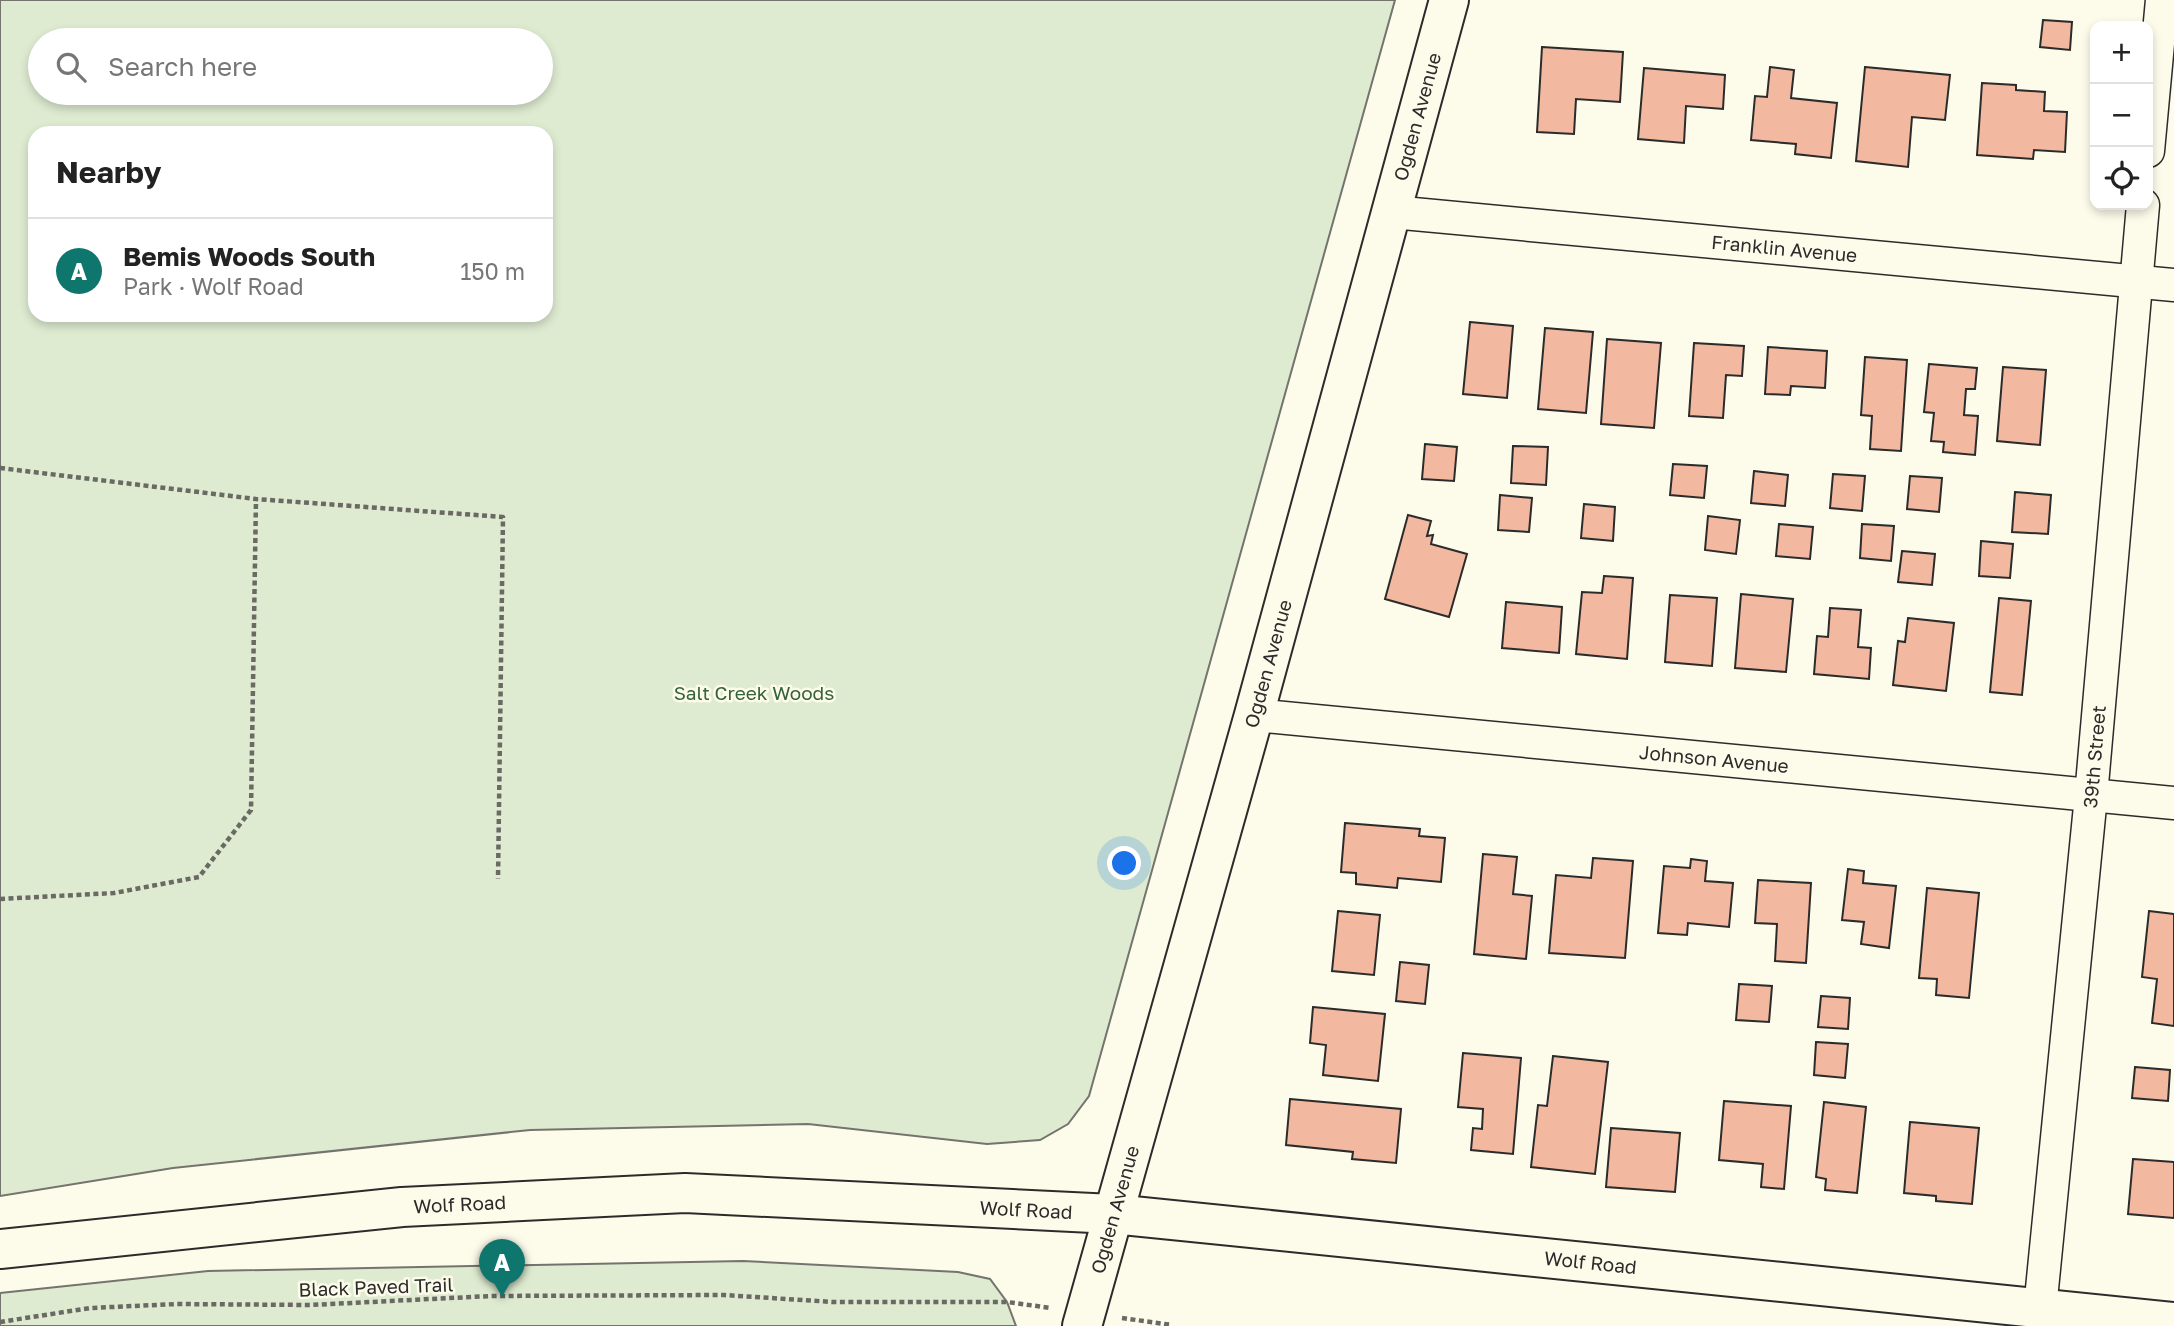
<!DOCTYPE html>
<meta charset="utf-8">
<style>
:root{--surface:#fff;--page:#f2f2f2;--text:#222;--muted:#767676;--line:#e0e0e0;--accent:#0f766e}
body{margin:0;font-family:"Golos Text",sans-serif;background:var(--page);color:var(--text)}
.controls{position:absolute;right:21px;top:21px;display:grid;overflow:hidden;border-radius:14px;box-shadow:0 4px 10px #0003}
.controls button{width:63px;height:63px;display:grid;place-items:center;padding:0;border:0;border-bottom:2px solid var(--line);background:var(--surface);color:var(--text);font:35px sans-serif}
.you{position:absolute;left:1125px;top:864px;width:24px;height:24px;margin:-18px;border:5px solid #fff;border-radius:50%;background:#1a73e8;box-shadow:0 0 0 10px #1a73e833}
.badge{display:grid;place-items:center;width:46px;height:46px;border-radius:50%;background:var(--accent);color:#fff;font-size:23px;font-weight:700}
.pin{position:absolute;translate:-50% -58px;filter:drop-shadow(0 2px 4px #0008)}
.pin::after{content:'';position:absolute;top:37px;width:24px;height:21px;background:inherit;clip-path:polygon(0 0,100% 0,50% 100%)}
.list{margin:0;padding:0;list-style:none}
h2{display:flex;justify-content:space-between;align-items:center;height:91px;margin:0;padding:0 28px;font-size:30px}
h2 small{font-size:23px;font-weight:400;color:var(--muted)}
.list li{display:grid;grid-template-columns:46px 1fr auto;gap:21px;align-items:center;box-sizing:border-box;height:105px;padding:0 28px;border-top:2px solid var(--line)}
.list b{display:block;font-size:26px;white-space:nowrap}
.list p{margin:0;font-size:23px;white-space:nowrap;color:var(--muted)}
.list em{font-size:23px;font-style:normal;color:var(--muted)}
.icon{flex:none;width:38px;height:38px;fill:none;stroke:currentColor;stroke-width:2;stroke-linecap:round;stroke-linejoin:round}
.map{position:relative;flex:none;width:2174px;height:1326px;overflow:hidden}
.search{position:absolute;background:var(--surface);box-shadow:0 4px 10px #0003;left:28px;top:28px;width:525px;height:77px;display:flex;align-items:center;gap:18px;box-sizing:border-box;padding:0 24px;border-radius:38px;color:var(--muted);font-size:26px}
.panel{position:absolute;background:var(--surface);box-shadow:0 4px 10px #0003;left:28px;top:126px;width:525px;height:196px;border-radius:21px}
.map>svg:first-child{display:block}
</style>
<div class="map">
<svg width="2174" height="1326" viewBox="0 0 2174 1326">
<rect width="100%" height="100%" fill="#fdfbea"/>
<path fill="#deebd1" stroke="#74746e" stroke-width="2" fill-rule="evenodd" d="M 0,0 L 1395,0 L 1089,1096 L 1068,1124 L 1040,1140 L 987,1144 L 808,1124 L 530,1130 L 173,1168 L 0,1196 ZM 541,40 L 541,93 L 40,93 L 40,40 ZM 546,133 L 546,315 L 35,315 L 35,133 Z
M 743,1261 L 958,1272 L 990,1279 L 1007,1302 L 1016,1326 L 0,1326 L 0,1293 L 208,1271 Z"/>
<path fill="#f2b8a0" stroke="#2b2b2b" stroke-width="2" d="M 2043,20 L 2072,22 L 2070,50 L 2040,47 Z
M 1542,47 L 1623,52 L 1620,102 L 1576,99 L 1574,134 L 1537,132 Z
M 1770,67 L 1794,70 L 1791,98 L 1837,103 L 1831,158 L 1795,154 L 1796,144 L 1751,140 L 1755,96 L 1767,97 Z
M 1865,67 L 1950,75 L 1945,120 L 1912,117 L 1908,167 L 1856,161 Z
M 1644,68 L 1725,75 L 1723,109 L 1686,106 L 1684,143 L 1638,139 Z
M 1982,83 L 2016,85 L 2016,90 L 2045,92 L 2044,111 L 2067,112 L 2065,152 L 2034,150 L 2033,159 L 1977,155 Z
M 1470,322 L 1513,326 L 1507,398 L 1463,394 Z
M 1545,328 L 1593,332 L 1586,413 L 1538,409 Z
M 1607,339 L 1661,343 L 1654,428 L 1601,424 Z
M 1694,343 L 1744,346 L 1742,376 L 1726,375 L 1723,418 L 1689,416 Z
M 1768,347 L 1827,351 L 1825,388 L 1791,386 L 1790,395 L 1765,394 Z
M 1865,357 L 1907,360 L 1901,451 L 1870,449 L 1872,416 L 1861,415 Z
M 1929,364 L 1977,368 L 1975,389 L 1966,389 L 1964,415 L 1978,416 L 1975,455 L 1943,452 L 1944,442 L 1931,441 L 1934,413 L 1924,412 Z
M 2003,367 L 2046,370 L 2040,445 L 1997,441 Z
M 1425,444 L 1457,447 L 1454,481 L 1422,479 Z
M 1513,446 L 1548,447 L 1546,485 L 1511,483 Z
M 1673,464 L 1707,466 L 1704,498 L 1670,495 Z
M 1754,471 L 1788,475 L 1785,506 L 1751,503 Z
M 1833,474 L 1865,476 L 1862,511 L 1830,508 Z
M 1910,476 L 1942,478 L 1939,512 L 1907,509 Z
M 2015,492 L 2051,495 L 2048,534 L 2012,532 Z
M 1500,495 L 1532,498 L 1529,532 L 1498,530 Z
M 1584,504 L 1615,507 L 1613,541 L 1581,538 Z
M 1408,515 L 1431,521 L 1427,536 L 1433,535 L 1431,544 L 1467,554 L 1449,617 L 1385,599 Z
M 1708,516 L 1740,520 L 1736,554 L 1705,550 Z
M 1779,524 L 1813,527 L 1810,559 L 1776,556 Z
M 1862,524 L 1894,526 L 1891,561 L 1860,558 Z
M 1981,541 L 2013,544 L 2010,578 L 1979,576 Z
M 1902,551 L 1935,554 L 1932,585 L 1898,582 Z
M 1604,576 L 1633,578 L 1627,659 L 1576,654 L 1582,592 L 1602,593 Z
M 1741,594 L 1793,599 L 1786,672 L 1735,668 Z
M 1670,595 L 1717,598 L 1712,666 L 1665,662 Z
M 1999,598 L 2031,601 L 2022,695 L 1990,692 Z
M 1506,602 L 1562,607 L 1559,653 L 1502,648 Z
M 1830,608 L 1861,610 L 1858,647 L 1871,648 L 1869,679 L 1814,674 L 1817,636 L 1828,637 Z
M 1908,618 L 1954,623 L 1946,691 L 1893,685 L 1898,641 L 1905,642 Z
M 1345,823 L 1420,829 L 1419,836 L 1445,838 L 1441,882 L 1398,878 L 1397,888 L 1356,884 L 1356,873 L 1341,872 Z
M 1483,854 L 1517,857 L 1513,894 L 1532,896 L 1526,959 L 1474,954 Z
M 1593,858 L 1633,861 L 1625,958 L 1549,953 L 1556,875 L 1591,878 Z
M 1691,859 L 1707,861 L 1705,881 L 1733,883 L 1729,927 L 1688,923 L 1687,935 L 1658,933 L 1664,866 L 1690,868 Z
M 1848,869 L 1864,871 L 1863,883 L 1896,886 L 1889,948 L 1861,944 L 1864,922 L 1842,920 Z
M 1758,880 L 1811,883 L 1806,963 L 1775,961 L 1777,924 L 1755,923 Z
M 1927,888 L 1979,893 L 1969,998 L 1936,995 L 1937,979 L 1919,978 Z
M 1338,911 L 1380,915 L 1374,975 L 1332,971 Z
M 2149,911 L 2174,914 L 2174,1026 L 2152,1023 L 2157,979 L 2142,977 Z
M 1400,962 L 1429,965 L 1425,1004 L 1396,1001 Z
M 1739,984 L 1772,986 L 1769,1022 L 1736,1020 Z
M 1821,996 L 1850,998 L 1848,1029 L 1818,1027 Z
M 1313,1007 L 1385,1014 L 1378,1081 L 1323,1075 L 1326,1045 L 1310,1043 Z
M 1816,1042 L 1848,1044 L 1845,1078 L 1814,1075 Z
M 1463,1053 L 1521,1058 L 1513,1154 L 1471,1150 L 1473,1128 L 1482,1129 L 1483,1109 L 1458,1107 Z
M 1553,1056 L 1608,1062 L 1595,1174 L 1531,1167 L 1538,1105 L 1547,1106 Z
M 2135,1067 L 2170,1070 L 2168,1101 L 2132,1098 Z
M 1290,1099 L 1401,1109 L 1396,1163 L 1352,1159 L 1353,1152 L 1286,1145 Z
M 1724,1101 L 1791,1106 L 1784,1189 L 1761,1187 L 1763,1164 L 1719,1160 Z
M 1824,1102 L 1866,1107 L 1857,1193 L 1825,1190 L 1826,1179 L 1816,1177 Z
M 1910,1122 L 1979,1128 L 1972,1204 L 1936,1201 L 1936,1196 L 1904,1193 Z
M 1611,1128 L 1680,1133 L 1675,1192 L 1606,1187 Z
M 2133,1159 L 2174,1162 L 2174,1218 L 2128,1214 Z"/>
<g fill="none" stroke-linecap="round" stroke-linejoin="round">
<g stroke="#2b2b2b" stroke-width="35">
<g id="street">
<path d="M 2148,151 L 2162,0"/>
<path id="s1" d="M 1392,212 L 2174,285"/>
<path id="s2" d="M 1254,715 L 2174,803"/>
<path id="s3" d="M 2040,1309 L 2091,796 L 2143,205"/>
</g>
</g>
<g stroke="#2b2b2b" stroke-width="42">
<g id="secondary">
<path id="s4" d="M 0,1249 L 402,1207 L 685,1193 L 1113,1214 L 2174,1322"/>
</g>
</g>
<g stroke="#2b2b2b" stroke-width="42">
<g id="primary">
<path id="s5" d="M 1082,1326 L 1254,715 L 1449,0"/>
</g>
</g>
<path stroke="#6a6964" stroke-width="4.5" stroke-dasharray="5 3.5" stroke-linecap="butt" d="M 0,468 L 256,499 L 503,517 L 498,879
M 0,899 L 114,893 L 199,877 L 251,810 L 256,499
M 1122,1318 L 1172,1325
M 0,1322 L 90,1308 L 177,1304 L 310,1305 L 491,1296 L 724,1295 L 833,1302 L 1007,1302 L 1051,1308"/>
<use href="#street" stroke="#fdfbea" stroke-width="32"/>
<use href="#secondary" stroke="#fdfbea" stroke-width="38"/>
<use href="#primary" stroke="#fdfbea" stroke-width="38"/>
</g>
<g text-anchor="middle" stroke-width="5" stroke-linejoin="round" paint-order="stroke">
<g font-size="19" fill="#2b2b2b" stroke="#fdfbea">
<text dy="7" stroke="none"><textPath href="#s5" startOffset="1255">Ogden Avenue</textPath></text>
<text dy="7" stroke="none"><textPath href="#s1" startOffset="394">Franklin Avenue</textPath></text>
<text dy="7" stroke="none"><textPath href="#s5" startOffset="688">Ogden Avenue</textPath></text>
<text dy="7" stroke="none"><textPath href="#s3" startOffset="555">39th Street</textPath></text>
<text dy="7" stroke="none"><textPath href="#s2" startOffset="462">Johnson Avenue</textPath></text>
<text dy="7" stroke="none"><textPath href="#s4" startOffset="462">Wolf Road</textPath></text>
<text dy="7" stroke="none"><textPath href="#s4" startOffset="1029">Wolf Road</textPath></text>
<text dy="7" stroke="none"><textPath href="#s5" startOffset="121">Ogden Avenue</textPath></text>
<text dy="7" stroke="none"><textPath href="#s4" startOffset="1596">Wolf Road</textPath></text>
<text transform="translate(376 1287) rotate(-2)" y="7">Black Paved Trail</text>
</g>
<g font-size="19" fill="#34623c" stroke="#fdfbea">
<text x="754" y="700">Salt Creek Woods</text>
</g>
</g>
</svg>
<div class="controls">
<button>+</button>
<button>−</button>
<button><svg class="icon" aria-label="locate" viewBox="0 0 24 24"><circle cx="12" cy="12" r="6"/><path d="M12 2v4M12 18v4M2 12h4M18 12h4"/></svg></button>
</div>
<div class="you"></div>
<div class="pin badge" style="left:502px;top:1297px">A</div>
<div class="search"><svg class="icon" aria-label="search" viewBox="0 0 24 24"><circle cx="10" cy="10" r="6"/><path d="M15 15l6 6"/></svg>Search here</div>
<section class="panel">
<h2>Nearby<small></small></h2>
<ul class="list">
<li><span class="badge">A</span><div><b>Bemis Woods South</b><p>Park · Wolf Road</p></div><em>150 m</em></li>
</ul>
</section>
</div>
